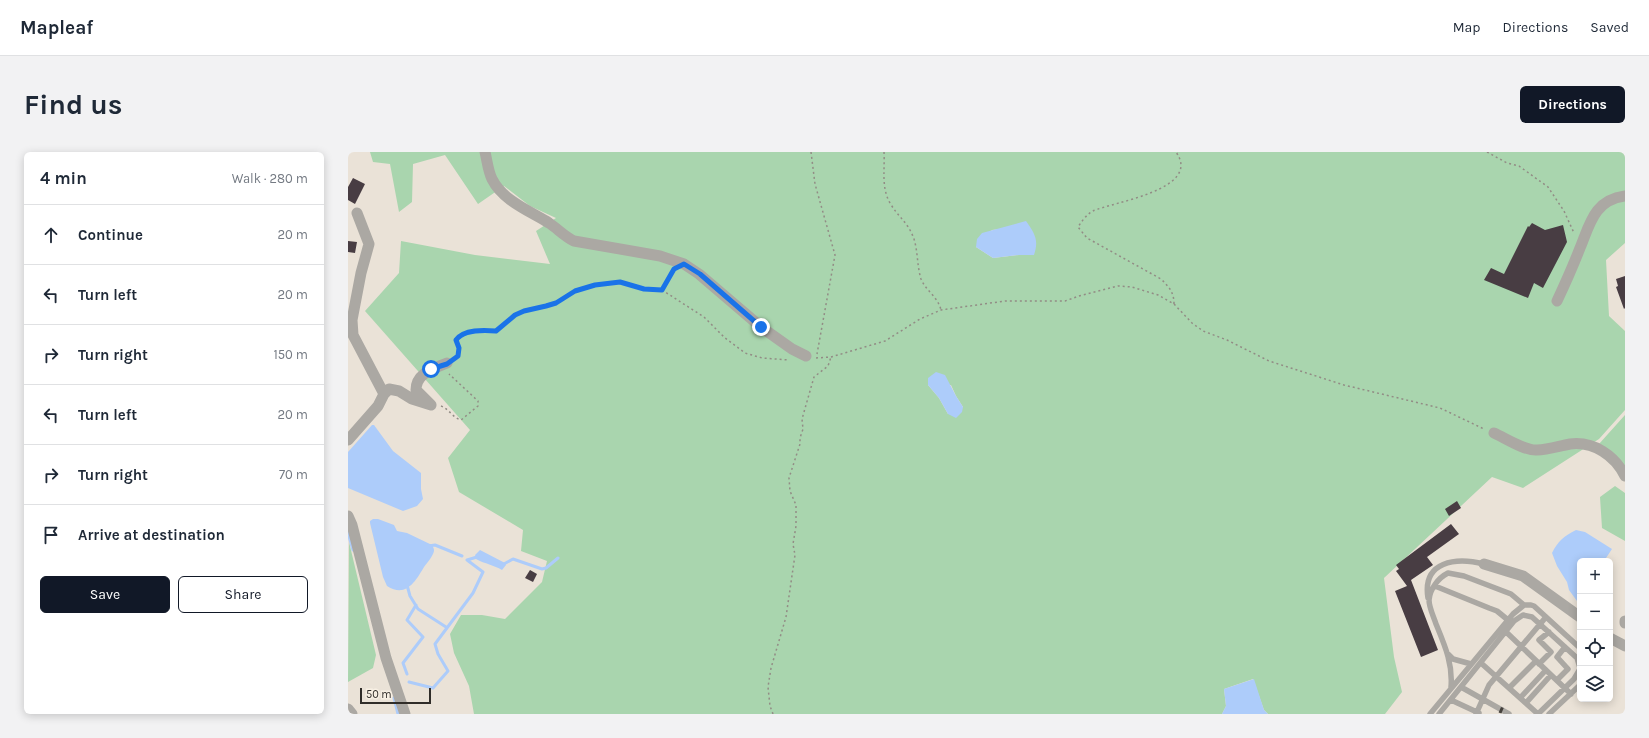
<!DOCTYPE html>
<meta charset="utf-8">
<style>
:root{--surface:#fff;--page:#f2f2f3;--text:#1f2937;--muted:#747a83;--line:#e0e1e3;--accent:#111827}
body{margin:0;font-family:Karla,sans-serif;background:var(--page);color:var(--text)}
.controls{position:absolute;right:12px;bottom:12px;display:grid;overflow:hidden;border-radius:6px;box-shadow:0 2px 10px #0003}
.controls button{width:36px;height:36px;display:grid;place-items:center;padding:0;border:0;border-bottom:1px solid var(--line);background:var(--surface);color:var(--text);font:20px sans-serif}
.scale{position:absolute;left:12px;bottom:10px;width:71px;box-sizing:border-box;padding-left:4px;border:2px solid #302d29;border-top:0;font-size:11px;line-height:14px;white-space:nowrap;color:#302d29;-webkit-text-stroke:3px #f8f0e4;paint-order:stroke}
.stop{position:absolute;width:12px;height:12px;margin:-9px;border:3px solid #1a73e8;border-radius:50%;background:#fff}
.stop.end{background:#1a73e8;border-color:#fff;box-shadow:0 1px 4px #0008}
.list{margin:0;padding:0;list-style:none}
h2{display:flex;justify-content:space-between;align-items:center;height:52px;margin:0;padding:0 16px;font-size:17px}
h2 small{font-size:13px;font-weight:400;color:var(--muted)}
.list li{display:grid;grid-template-columns:26px 1fr auto;gap:12px;align-items:center;box-sizing:border-box;height:60px;padding:0 16px;border-top:1px solid var(--line)}
.list b{display:block;font-size:15px;white-space:nowrap}
.list em{font-size:13px;font-style:normal;color:var(--muted)}
.actions{display:flex;gap:8px;padding:12px 16px}
.actions a{flex:1;padding:9px 0;border:1px solid var(--accent);border-radius:6px;text-align:center;font-size:14px;color:var(--accent)}
.actions .main{background:var(--accent);color:#fff}
.icon{flex:none;width:22px;height:22px;fill:none;stroke:currentColor;stroke-width:2;stroke-linecap:round;stroke-linejoin:round}
.map{position:relative;flex:none;width:1277px;height:562px;overflow:hidden;border-radius:6px}
header{display:flex;align-items:center;gap:24px;box-sizing:border-box;height:56px;padding:0 20px;background:var(--surface);border-bottom:1px solid var(--line)}
header strong{font-size:19px}
nav{display:flex;gap:22px;margin-inline-start:auto;font-size:14px}
.intro{display:flex;align-items:center;justify-content:space-between;box-sizing:border-box;height:96px;padding:0 24px}
h1{margin:0;font-size:28px}
.button{padding:10px 18px;border-radius:6px;background:var(--accent);color:#fff;font-size:14px;font-weight:700}
main{display:flex;gap:24px;padding:0 24px}
aside{flex:1;background:var(--surface);border-radius:6px;box-shadow:0 2px 10px #0003}
.map>svg:first-child{display:block}
</style>
<header>
<strong>Mapleaf</strong>
<nav><a>Map</a><a>Directions</a><a>Saved</a></nav>
</header>
<div class="intro"><h1>Find us</h1><a class="button">Directions</a></div>
<main>
<aside>
<h2>4 min<small>Walk · 280 m</small></h2>
<ul class="list">
<li><svg class="icon" aria-label="ahead" viewBox="0 0 24 24"><path d="M12 20V5M6 11l6-6 6 6"/></svg><div><b>Continue</b></div><em>20 m</em></li>
<li><svg class="icon" aria-label="left" viewBox="0 0 24 24"><path d="M17 20v-9H6M10 6l-5 5 5 5"/></svg><div><b>Turn left</b></div><em>20 m</em></li>
<li><svg class="icon" aria-label="right" viewBox="0 0 24 24"><path d="M7 20v-9h11M14 6l5 5-5 5"/></svg><div><b>Turn right</b></div><em>150 m</em></li>
<li><svg class="icon" aria-label="left" viewBox="0 0 24 24"><path d="M17 20v-9H6M10 6l-5 5 5 5"/></svg><div><b>Turn left</b></div><em>20 m</em></li>
<li><svg class="icon" aria-label="right" viewBox="0 0 24 24"><path d="M7 20v-9h11M14 6l5 5-5 5"/></svg><div><b>Turn right</b></div><em>70 m</em></li>
<li><svg class="icon" aria-label="arrive" viewBox="0 0 24 24"><path d="M6 21V4h12l-3 4 3 4H6"/></svg><div><b>Arrive at destination</b></div></li>
</ul>
<div class="actions"><a class="main">Save</a><a>Share</a></div>
</aside>
<div class="map">
<svg width="1277" height="562" viewBox="0 0 1277 562">
<rect width="100%" height="100%" fill="#eae2d7"/>
<path fill="#a9d5ae" fill-rule="evenodd" d="M 22,0 L 1277,0 L 1277,91 L 1258,108 L 1261,164 L 1277,179 L 1277,258 L 1251,287 L 1175,336 L 1144,325 L 1036,426 L 1046,505 L 1054,540 L 1037,562 L 920,562 L 916,558 L 905,527 L 876,537 L 878,554 L 874,562 L 126,562 L 121,534 L 106,501 L 102,482 L 113,463 L 134,463 L 157,467 L 194,430 L 199,409 L 173,399 L 175,378 L 111,340 L 100,306 L 122,278 L 17,159 L 51,121 L 53,89 L 127,103 L 202,112 L 188,79 L 208,66 L 182,54 L 156,34 L 130,52 L 97,3 L 65,12 L 64,50 L 51,60 L 42,12 L 25,10 ZM 652,77 L 686,103 L 671,103 L 645,106 L 628,95 L 644,78 ZM 580,233 L 603,233 L 608,244 L 615,255 L 600,262 L 591,246 Z
M 1277,263 L 1277,316 L 1251,292 Z
M 1267,334 L 1277,341 L 1277,389 L 1254,376 L 1252,345 Z
M 1,390 L 28,503 L 25,516 L 0,530 Z"/>
<path fill="#adccfa" d="M 678,69 C 687,82 691,88 686,103 L 671,103 L 645,106 L 628,95 L 629,87 L 634,81 Z
M 588,220 L 597,223 L 608,244 L 615,255 L 614,260 L 608,266 L 600,262 L 591,246 L 580,233 L 580,226 Z
M 24,273 L 26,273 L 45,299 L 73,321 L 73,337 L 75,347 L 69,354 L 55,359 L 0,336 L 0,300 Z
M 25,367 L 30,367 L 46,373 L 49,379 L 59,381 L 84,393 C 85,395 86,396 86,399 C 85,404 79,411 76,415 C 67,430 58,446 39,434 L 35,425 L 22,371 L 22,369 Z
M 1228,378 L 1237,380 L 1264,397 L 1256,409 L 1232,409 L 1232,445 L 1229,449 L 1221,438 L 1219,430 L 1209,414 L 1204,401 C 1210,389 1216,384 1228,378 Z
M 132,398 L 157,411 L 158,413 L 154,418 C 146,413 137,412 128,407 L 127,403 Z
M 906,527 L 916,558 L 920,562 L 874,562 L 878,554 L 876,537 Z"/>
<g fill="none" stroke-linecap="round" stroke-linejoin="round">
<path stroke="#adccfa" stroke-width="3" d="M 0,381 L 5,398
M 80,394 L 87,393 L 114,404
M 119,408 L 129,405
M 154,413 L 165,407 L 194,417 L 198,416 L 210,406
M 59,433 L 62,444 L 70,457 L 98,475
M 59,522 L 55,511 L 75,485 L 59,468 L 68,453
M 61,530 L 85,536 L 100,519 L 90,502 L 87,492 L 125,441 L 135,420 L 119,408
M 46,546 L 50,562"/>
</g>
<path fill="#483d43" d="M 5,26 L 17,32 L 7,52 L 0,48 L 0,35 Z
M 1184,71 L 1197,78 L 1215,73 L 1219,90 L 1195,136 L 1186,131 L 1180,146 L 1136,128 L 1143,116 L 1156,122 L 1180,74 L 1181,75 Z
M 0,89 L 9,90 L 7,101 L 0,100 Z
M 1277,124 L 1277,156 L 1276,157 L 1268,135 L 1270,134 L 1268,127 Z
M 1109,349 L 1113,356 L 1101,364 L 1097,357 Z
M 1103,372 L 1111,382 L 1079,405 L 1085,413 L 1063,428 L 1090,498 L 1073,505 L 1047,439 L 1059,434 L 1048,419 L 1051,417 L 1048,413 Z
M 182,418 L 189,422 L 185,430 L 177,426 Z"/>
<g fill="none" stroke-linecap="round" stroke-linejoin="round">
<path stroke="#928c85" stroke-width="1.5" stroke-dasharray="2 3" stroke-linecap="butt" d="M 463,0 L 467,32 L 487,103 L 469,202
M 536,0 C 537,18 533,35 542,51 C 550,65 560,70 566,87 C 570,100 569,114 573,127 C 578,139 590,145 593,158
M 1139,0 L 1159,11 L 1171,14 L 1200,35 L 1216,59 L 1226,81
M 314,138 L 356,165 L 377,186 L 397,201 L 414,206 L 441,208
M 826,152 C 826,140 821,135 813,127 L 739,86 L 730,75 C 734,69 738,63 745,59 C 764,50 855,38 828,0
M 107,206 L 109,204 L 111,196 L 108,188 C 116,177 136,178 148,179 L 167,163 L 175,159 L 198,154 L 208,151 L 227,139 L 247,133 L 272,130 L 296,137 L 314,138 L 325,119
M 468,206 L 483,205 L 537,189 L 572,167 L 593,158 L 657,149 L 717,149 L 731,144 L 770,134 L 784,135 L 810,143 L 826,152 L 844,171 L 855,179 L 879,188 L 921,209 L 996,233 L 1092,256 L 1136,277
M 93,254 C 101,257 105,266 113,268 L 130,254 L 130,249 L 101,222
M 425,562 L 422,554 L 420,535 L 423,516 L 438,465 L 447,403 L 445,392 L 448,374 L 448,353 L 442,339 L 441,326 L 452,292 L 452,286 L 455,277 L 454,267 L 466,225 L 480,214 L 483,205"/>
<path stroke="#aba8a3" stroke-width="5.5" d="M 1087,434 L 1141,456 L 1149,459 L 1160,468
M 1080,446 C 1074,409 1108,405 1136,412
M 1155,477 L 1223,542
M 1100,502 L 1105,507 L 1123,512
M 1133,511 L 1190,562
M 1191,512 L 1203,500 L 1191,488 L 1201,480
M 1209,528 L 1220,517 L 1209,505 L 1217,495
M 1103,535 C 1105,512 1097,494 1088,472 C 1086,465 1081,456 1081,448 C 1082,437 1090,426 1100,421 L 1116,424 L 1163,442 L 1176,453
M 1113,535 L 1161,562
M 1161,536 L 1188,509
M 1172,546 L 1198,518
M 1103,548 L 1131,561
M 1178,551 L 1203,523
M 1082,562 L 1165,462 L 1176,453 L 1183,453 L 1186,454 L 1232,496
M 1091,562 L 1166,469 L 1175,463 L 1184,465 L 1229,506 L 1232,516
M 1128,562 L 1141,533 L 1198,465
M 1190,562 L 1226,527 L 1232,517
M 1201,562 L 1232,533"/>
<path stroke="#aba8a3" stroke-width="11" d="M 137,0 C 139,8 140,19 144,27 C 155,49 182,59 201,71 C 210,77 216,84 226,89 L 312,104 L 336,112 L 351,122 L 413,175 L 444,197 L 458,204
M 9,61 L 21,92 L 13,121 L 4,168 L 5,183 L 36,242
M 1209,149 C 1217,132 1225,114 1232,96 C 1242,72 1246,48 1277,44
M 1146,281 C 1157,286 1177,299 1189,298 C 1200,298 1211,294 1222,292 C 1246,289 1267,304 1277,324
M 0,288 L 30,254 L 36,242 L 41,237 L 51,239 L 64,247 L 83,253 L 68,238 C 68,221 85,217 99,211
M 0,364 L 4,373 L 38,506 L 57,562
M 1136,412 L 1175,424 L 1232,465
M 1277,469 L 1277,471
M 1262,486 L 1277,494
M 0,557 L 4,562"/>
<path stroke="#45413c" stroke-width="3" stroke-dasharray="6 3" stroke-linecap="butt" d="M 1152,561 L 1155,554"/>
</g>
<g fill="none" stroke-linecap="round" stroke-linejoin="round">
<path stroke="#1a73e8" stroke-width="5" d="M 83,217 L 99,212 L 110,204 L 111,196 L 108,188 C 116,177 136,178 148,179 L 167,163 L 176,159 L 198,154 L 208,151 L 227,139 L 247,133 L 272,130 L 296,137 L 314,138 L 326,117 L 336,112 L 352,122 L 413,175"/>
</g>
</svg>
<div class="controls">
<button>+</button>
<button>−</button>
<button><svg class="icon" aria-label="locate" viewBox="0 0 24 24"><circle cx="12" cy="12" r="6"/><path d="M12 2v4M12 18v4M2 12h4M18 12h4"/></svg></button>
<button><svg class="icon" aria-label="layers" viewBox="0 0 24 24"><path d="M12 4l9 5-9 5-9-5zM3 14l9 5 9-5"/></svg></button>
</div>
<div class="scale">50 m</div>
<div class="stop" style="left:83px;top:217px"></div>
<div class="stop end" style="left:413px;top:175px"></div>
</div>
</main>
